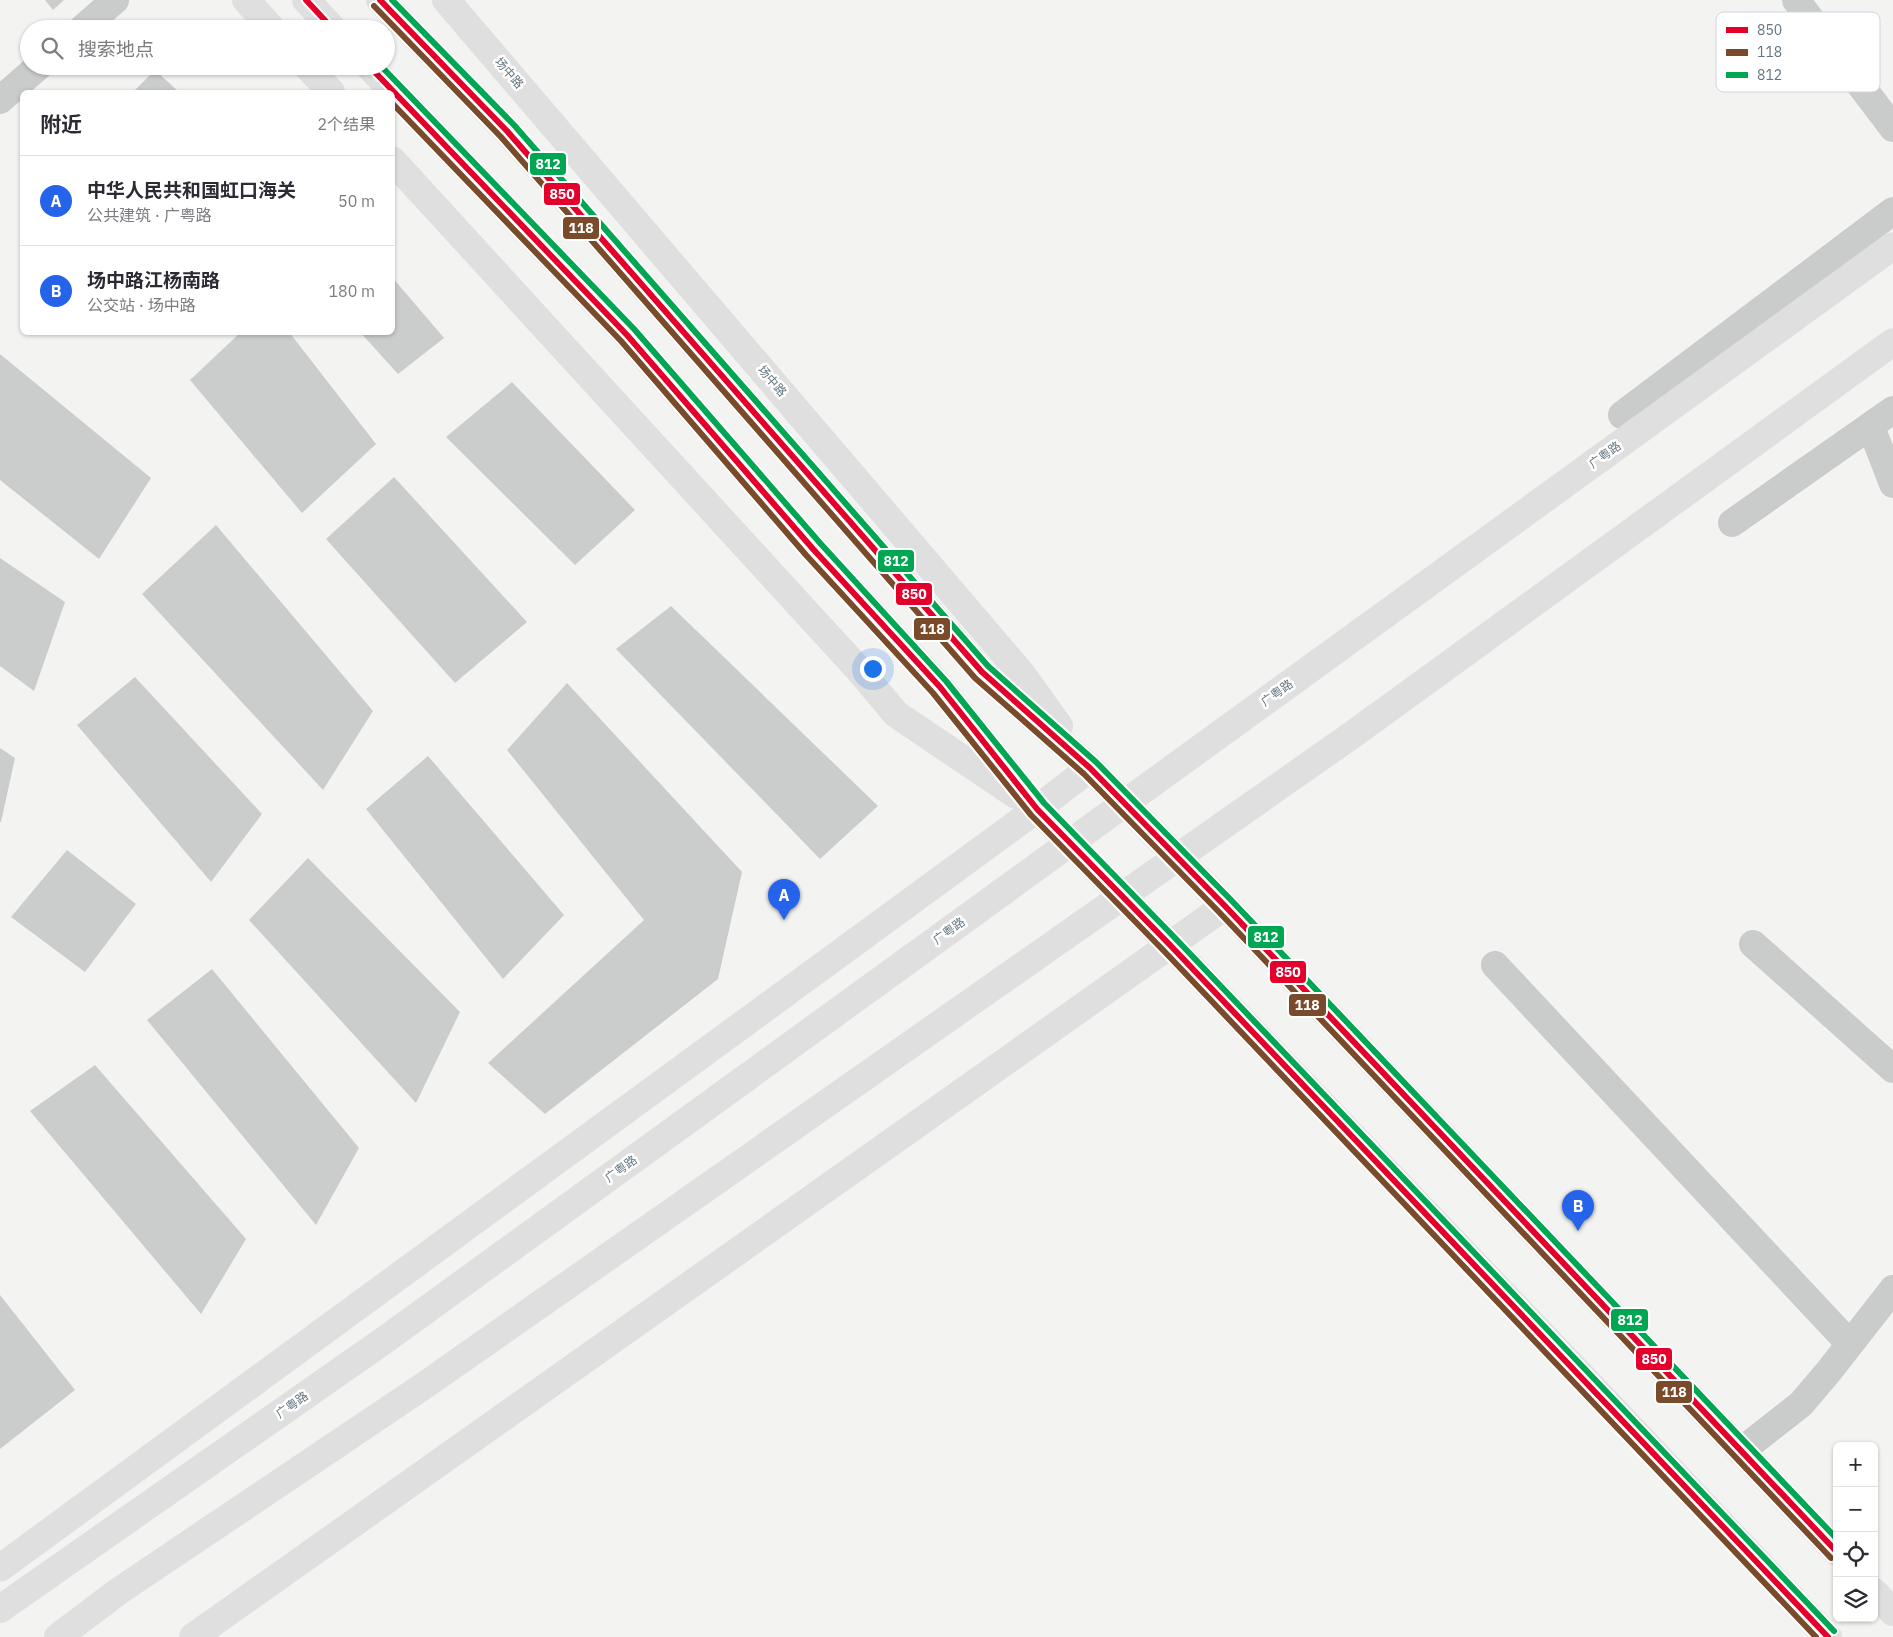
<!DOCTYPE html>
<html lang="zh">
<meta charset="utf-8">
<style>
:root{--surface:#fff;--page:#f7f7f7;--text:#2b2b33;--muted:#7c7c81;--line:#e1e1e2;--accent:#2563eb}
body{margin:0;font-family:"IBM Plex Sans","Noto Sans SC",sans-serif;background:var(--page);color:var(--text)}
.controls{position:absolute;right:15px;bottom:15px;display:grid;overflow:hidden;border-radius:8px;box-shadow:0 1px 4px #0004}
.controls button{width:45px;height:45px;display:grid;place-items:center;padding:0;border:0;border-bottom:1px solid var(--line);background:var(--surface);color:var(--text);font:25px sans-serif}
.you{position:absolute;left:872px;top:668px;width:18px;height:18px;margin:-12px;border:4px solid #fff;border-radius:50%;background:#1a73e8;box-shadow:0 0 0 8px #1a73e833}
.badge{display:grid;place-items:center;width:32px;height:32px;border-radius:50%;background:var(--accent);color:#fff;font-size:16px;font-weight:700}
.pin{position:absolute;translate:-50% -41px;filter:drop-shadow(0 1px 2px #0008)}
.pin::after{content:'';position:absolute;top:26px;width:18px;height:15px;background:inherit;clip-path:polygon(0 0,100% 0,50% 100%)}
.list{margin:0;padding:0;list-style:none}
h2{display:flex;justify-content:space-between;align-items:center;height:65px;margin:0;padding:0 20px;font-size:21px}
h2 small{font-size:16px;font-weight:400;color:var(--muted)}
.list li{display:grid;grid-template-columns:32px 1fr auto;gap:15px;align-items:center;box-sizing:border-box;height:90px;padding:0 20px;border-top:1px solid var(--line)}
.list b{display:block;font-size:19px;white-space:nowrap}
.list p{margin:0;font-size:16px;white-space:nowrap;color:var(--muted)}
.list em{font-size:16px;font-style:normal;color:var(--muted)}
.icon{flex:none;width:28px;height:28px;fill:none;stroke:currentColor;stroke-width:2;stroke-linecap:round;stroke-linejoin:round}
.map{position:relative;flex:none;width:1893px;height:1637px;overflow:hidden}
.search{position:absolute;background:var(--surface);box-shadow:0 1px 4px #0004;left:20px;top:20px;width:375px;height:55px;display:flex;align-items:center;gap:12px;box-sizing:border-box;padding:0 18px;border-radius:28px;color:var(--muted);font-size:19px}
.panel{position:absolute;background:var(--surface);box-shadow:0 1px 4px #0004;left:20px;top:90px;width:375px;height:245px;border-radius:8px}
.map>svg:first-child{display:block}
</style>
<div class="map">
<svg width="1893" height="1637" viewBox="0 0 1893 1637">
<rect width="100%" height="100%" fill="#f3f3f1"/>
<path fill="#cbcdcd" d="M 45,0 L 64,0 L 53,10 Z
M 155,70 L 179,92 L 133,92 Z
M 392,277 L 444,338 L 398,374 L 360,332 L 392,332 Z
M 241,332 L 289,332 L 376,444 L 302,513 L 190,380 Z
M 0,354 L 151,478 L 99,559 L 0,480 Z
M 512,382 L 635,510 L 575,565 L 446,437 Z
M 394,477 L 527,622 L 455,683 L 326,539 Z
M 216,525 L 373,711 L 323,790 L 142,594 Z
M 0,558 L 65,602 L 34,691 L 0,666 Z
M 671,606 L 878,806 L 820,859 L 616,649 Z
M 135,677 L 262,814 L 211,882 L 77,725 Z
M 567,683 L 742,872 L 718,979 L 545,1114 L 488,1063 L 644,920 L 507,750 Z
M 0,748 L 15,758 L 1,822 L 0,822 Z
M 428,756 L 564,915 L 503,979 L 366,809 Z
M 67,850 L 136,904 L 85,972 L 11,917 Z
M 308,858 L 460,1012 L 416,1103 L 249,920 Z
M 212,969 L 359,1148 L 316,1225 L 147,1020 Z
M 95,1065 L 246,1239 L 201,1314 L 30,1111 Z
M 0,1295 L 75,1390 L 0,1449 Z"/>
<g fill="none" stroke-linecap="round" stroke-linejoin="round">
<path stroke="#cacccc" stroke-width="28" d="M 1796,0 L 1893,128
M 82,29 L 115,0
M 0,100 L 39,66
M 1622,415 L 1893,211
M 1871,427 L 1893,484
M 1732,523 L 1893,410
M 1753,944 L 1893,1069
M 1495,965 L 1849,1343
M 1741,1451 L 1801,1404 L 1829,1371 L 1893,1289"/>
<path stroke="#dfdfe0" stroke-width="28" d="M 246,0 L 272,29
M 306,0 L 333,29
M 380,0 L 507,131 L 982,672 L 1090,768 L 1225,906 L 1837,1552
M 446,0 L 1021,673 L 1059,726
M 307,66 L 331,92
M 369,66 L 627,335 L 813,549 L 940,687 L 1037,809 L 1170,945 L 1612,1408 L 1828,1637
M 392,160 L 860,671 L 896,714 L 1016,795
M 0,1568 L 1037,809 L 1090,768
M 1874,1592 L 1893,1612
M 0,1609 L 386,1339 L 1893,246
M 58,1637 L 119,1591 L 425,1385 L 1352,735 L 1893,342
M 193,1637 L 1225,906"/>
<g stroke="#fff" stroke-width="10">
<path id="bus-1" d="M 306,0 L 333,29
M 380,0 L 507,131 L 982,672 L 1090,768 L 1225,906 L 1837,1552
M 369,66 L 627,335 L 813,549 L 940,687 L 1037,809 L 1170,945 L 1828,1637"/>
</g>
<g stroke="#fff" stroke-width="10">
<path id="bus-2" d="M 374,6 L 501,137 L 975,678 L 1084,774 L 1219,912 L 1831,1558
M 392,103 L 621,341 L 806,555 L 933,693 L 1031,815 L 1164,951 L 1816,1637"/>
</g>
<g stroke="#fff" stroke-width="10">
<path id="bus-3" d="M 392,0 L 514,125 L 988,666 L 1096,762 L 1231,900 L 1837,1539
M 381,66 L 634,329 L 820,543 L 946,681 L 1044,803 L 1176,939 L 1834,1631"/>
</g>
<use href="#bus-1" stroke="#e4002b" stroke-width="6"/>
<use href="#bus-2" stroke="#7a4b2a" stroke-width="6"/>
<use href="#bus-3" stroke="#00a651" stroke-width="6"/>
</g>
<g text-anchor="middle" stroke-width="5" stroke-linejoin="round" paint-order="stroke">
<g font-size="12" fill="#637582" stroke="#fff">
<text transform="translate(509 73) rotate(49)" y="4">场中路</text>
<text transform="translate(772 381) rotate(49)" y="4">场中路</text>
<text transform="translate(1605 455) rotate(-36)" y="4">广粤路</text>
<text transform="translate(1277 693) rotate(-36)" y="4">广粤路</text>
<text transform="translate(949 931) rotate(-36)" y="4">广粤路</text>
<text transform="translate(621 1169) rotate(-36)" y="4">广粤路</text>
<text transform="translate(292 1405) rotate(-35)" y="4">广粤路</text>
</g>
</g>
<rect x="1716" y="12" width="164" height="80" rx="8" fill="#fff" stroke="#d0d6da" stroke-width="1"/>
<rect x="1726" y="27" width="22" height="6" fill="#e4002b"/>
<rect x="1726" y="49" width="22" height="7" fill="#7a4b2a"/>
<rect x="1726" y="72" width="22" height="6" fill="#00a651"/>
<g font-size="14" fill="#637582">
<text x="1757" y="35">850</text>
<text x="1757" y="57">118</text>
<text x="1757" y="80">812</text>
</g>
<g stroke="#fff" stroke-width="2">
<rect x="529" y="152" width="38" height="24" rx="5" fill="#00a651"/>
<rect x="543" y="182" width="38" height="24" rx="5" fill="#e4002b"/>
<rect x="562" y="216" width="38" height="24" rx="5" fill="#7a4b2a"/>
<rect x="877" y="549" width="38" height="24" rx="5" fill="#00a651"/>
<rect x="895" y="582" width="38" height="24" rx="5" fill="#e4002b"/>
<rect x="913" y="617" width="38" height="24" rx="5" fill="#7a4b2a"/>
<rect x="1247" y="925" width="38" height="24" rx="5" fill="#00a651"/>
<rect x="1269" y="960" width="38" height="24" rx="5" fill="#e4002b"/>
<rect x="1288" y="993" width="39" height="24" rx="5" fill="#7a4b2a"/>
<rect x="1610" y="1308" width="39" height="24" rx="5" fill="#00a651"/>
<rect x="1635" y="1347" width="38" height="24" rx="5" fill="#e4002b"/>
<rect x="1655" y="1380" width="38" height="24" rx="5" fill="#7a4b2a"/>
</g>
<g font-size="14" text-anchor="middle" font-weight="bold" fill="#fff">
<text x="548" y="169">812</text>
<text x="562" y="199">850</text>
<text x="581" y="233">118</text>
<text x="896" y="566">812</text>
<text x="914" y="599">850</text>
<text x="932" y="634">118</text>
<text x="1266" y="942">812</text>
<text x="1288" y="977">850</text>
<text x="1307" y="1010">118</text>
<text x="1630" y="1325">812</text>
<text x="1654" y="1364">850</text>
<text x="1674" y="1397">118</text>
</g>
</svg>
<div class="controls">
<button>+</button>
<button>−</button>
<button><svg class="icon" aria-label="locate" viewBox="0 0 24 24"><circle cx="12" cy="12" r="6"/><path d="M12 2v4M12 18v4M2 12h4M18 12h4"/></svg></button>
<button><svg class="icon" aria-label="layers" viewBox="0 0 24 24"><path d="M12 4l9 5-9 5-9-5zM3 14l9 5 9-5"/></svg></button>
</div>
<div class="you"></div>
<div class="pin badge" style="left:784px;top:920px">A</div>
<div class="pin badge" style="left:1578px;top:1231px">B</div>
<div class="search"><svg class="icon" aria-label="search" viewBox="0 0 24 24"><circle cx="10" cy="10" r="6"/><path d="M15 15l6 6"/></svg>搜索地点</div>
<section class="panel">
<h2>附近<small>2个结果</small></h2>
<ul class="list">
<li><span class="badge">A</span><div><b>中华人民共和国虹口海关</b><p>公共建筑 · 广粤路</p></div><em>50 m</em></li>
<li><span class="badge">B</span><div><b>场中路江杨南路</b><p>公交站 · 场中路</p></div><em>180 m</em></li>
</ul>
</section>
</div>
